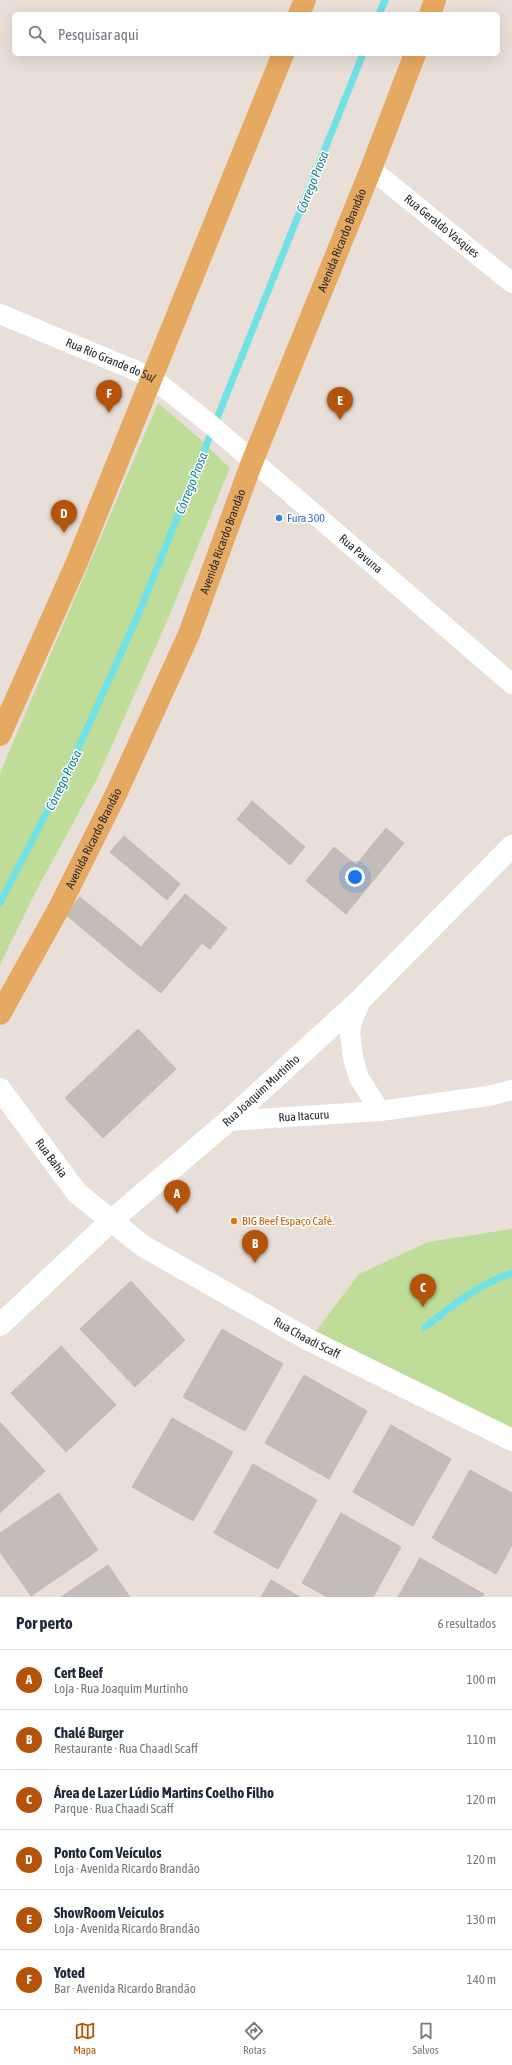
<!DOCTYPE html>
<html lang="pt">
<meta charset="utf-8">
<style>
:root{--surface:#fff;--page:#f2f2f3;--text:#1f2937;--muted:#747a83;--line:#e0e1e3;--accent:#b45309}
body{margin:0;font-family:"Asap Condensed",sans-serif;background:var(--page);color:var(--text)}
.you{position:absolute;left:355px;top:877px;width:14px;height:14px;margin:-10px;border:3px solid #fff;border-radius:50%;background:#1a73e8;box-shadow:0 0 0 6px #1a73e833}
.badge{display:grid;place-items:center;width:26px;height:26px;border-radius:50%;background:var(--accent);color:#fff;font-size:13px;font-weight:700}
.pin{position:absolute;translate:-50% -33px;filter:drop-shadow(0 1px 2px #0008)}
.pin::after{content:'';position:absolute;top:21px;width:14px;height:12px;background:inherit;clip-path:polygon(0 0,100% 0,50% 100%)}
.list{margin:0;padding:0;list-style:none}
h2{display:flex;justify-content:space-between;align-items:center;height:52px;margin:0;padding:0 16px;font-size:17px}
h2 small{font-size:13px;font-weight:400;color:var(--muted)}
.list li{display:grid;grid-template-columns:26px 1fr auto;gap:12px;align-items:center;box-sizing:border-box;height:60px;padding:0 16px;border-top:1px solid var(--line)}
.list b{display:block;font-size:15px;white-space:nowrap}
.list p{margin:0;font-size:13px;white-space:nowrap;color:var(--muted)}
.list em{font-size:13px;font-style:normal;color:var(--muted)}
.icon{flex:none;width:22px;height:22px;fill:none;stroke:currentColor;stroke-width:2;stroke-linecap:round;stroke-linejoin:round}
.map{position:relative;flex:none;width:512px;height:1597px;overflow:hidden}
.search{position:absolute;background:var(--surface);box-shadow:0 4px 16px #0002;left:12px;right:12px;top:12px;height:44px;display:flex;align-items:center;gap:10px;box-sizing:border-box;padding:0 14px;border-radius:6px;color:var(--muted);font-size:15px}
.sheet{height:412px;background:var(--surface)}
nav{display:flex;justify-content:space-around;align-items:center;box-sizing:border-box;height:56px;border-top:1px solid var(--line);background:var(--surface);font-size:11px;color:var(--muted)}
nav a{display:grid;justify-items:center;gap:2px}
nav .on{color:var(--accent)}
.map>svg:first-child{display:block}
</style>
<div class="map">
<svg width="512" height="1597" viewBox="0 0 512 1597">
<rect width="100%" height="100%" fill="#e9dfd9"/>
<path fill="#bfdd99" d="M 158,403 L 199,438 L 230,468 L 168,619 L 97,779 L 35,893 L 0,965 L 0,773 Z
M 512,1229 L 512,1440 L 309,1340 L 359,1274 L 428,1242 Z"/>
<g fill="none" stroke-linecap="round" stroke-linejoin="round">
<path stroke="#72e1e5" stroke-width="7" d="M 379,14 L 385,0
M 0,903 L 68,771 L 139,613 L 363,54
M 425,1327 C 452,1306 479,1284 512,1273"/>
</g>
<path fill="#c4bcb9" stroke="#c4bab3" d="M 252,801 L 305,847 L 290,865 L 237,819 Z
M 386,828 L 404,843 L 346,914 L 306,881 L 334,847 L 356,865 Z
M 124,836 L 180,884 L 167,900 L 110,852 Z
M 185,894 L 227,928 L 210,949 L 202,943 L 161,993 L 126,965 Z
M 80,897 L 141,947 L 126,965 L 65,914 Z
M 138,1029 L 176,1069 L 103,1138 L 65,1098 Z
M 131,1281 L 185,1340 L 135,1387 L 80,1329 Z
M 222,1329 L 283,1364 L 245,1431 L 183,1397 Z
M 61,1346 L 116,1405 L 66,1452 L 11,1393 Z
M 304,1375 L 367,1411 L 329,1479 L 265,1443 Z
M 172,1418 L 233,1452 L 193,1521 L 132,1487 Z
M 0,1422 L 45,1471 L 0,1513 Z
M 391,1425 L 451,1459 L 413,1526 L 353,1492 Z
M 253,1464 L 317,1500 L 278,1569 L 214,1533 Z
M 470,1470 L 512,1493 L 512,1545 L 496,1574 L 432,1538 Z
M 59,1493 L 98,1550 L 31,1596 L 0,1552 L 0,1533 Z
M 341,1513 L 401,1547 L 373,1597 L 327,1597 L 302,1583 Z
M 420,1558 L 484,1594 L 482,1597 L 398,1597 Z
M 108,1565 L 130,1597 L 61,1597 Z
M 271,1580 L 300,1597 L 261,1597 Z"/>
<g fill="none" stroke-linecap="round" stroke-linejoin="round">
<g stroke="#fff" stroke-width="20">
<path id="s1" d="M 371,169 L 512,283"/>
<path id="s2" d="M 0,314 L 151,377 L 210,424 L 512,684"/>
<path d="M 362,998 L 352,1021 L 350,1033 L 353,1057 L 359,1078 L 380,1111"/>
<path id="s3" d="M 228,1121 L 380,1111 L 488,1096 L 512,1090"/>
</g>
<g stroke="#fff" stroke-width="22">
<path id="s4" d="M 0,1089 L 77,1193 L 143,1246 L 309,1340 L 512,1440"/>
<path id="s5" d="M 0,1325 L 111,1221 L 228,1121 L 362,998 L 512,846"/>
</g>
<g stroke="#e6a961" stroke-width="22">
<path d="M 299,14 L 305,0"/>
<path d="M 430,14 L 435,0"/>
<path d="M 0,735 L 77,562 L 283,54"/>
<path id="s6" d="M 0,1014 L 59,908 L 116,794 L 189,634 L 252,462 L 371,169 L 415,54"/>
</g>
</g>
<circle fill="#3f7fe0" stroke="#fff" stroke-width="1.5" cx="279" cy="518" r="4"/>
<circle fill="#e8710a" stroke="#fff" stroke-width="1.5" cx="234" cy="1221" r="4"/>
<g text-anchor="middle" stroke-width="3" stroke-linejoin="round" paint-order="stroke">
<g font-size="12" fill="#272727" stroke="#fff">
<text dy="4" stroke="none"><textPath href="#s1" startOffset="91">Rua Geraldo Vasques</textPath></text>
<text dy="4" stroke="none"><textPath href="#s6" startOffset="847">Avenida Ricardo Brandão</textPath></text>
<text dy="4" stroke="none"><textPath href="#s2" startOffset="120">Rua Rio Grande do Sul</textPath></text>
<text dy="4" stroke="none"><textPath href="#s6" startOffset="523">Avenida Ricardo Brandão</textPath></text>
<text dy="4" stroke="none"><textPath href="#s2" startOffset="438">Rua Pavuna</textPath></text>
<text dy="4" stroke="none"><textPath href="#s6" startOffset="199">Avenida Ricardo Brandão</textPath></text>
<text dy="4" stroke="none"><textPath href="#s5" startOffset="351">Rua Joaquim Murtinho</textPath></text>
<text dy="4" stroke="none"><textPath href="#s3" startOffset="76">Rua Itacuru</textPath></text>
<text dy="4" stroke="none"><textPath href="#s4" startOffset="86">Rua Bahia</textPath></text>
<text dy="4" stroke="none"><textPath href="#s4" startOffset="402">Rua Chaadi Scaff</textPath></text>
</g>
<g font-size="12" fill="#366cbe" stroke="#fff" text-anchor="start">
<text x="287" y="522">Fura 300</text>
</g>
<g font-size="12" fill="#c56008" stroke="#fff" text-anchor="start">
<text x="242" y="1225">BIG Beef Espaço Café.</text>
</g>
<g font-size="13" font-style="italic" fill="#167f8d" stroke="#fff">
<text transform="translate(312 182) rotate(-68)" y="5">Córrego Prosa</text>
<text transform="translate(191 483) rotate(-68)" y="5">Córrego Prosa</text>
<text transform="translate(63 780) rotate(-64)" y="5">Córrego Prosa</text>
</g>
</g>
</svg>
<div class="you"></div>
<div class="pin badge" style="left:177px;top:1213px">A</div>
<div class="pin badge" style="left:255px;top:1263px">B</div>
<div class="pin badge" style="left:423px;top:1307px">C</div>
<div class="pin badge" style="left:64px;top:533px">D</div>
<div class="pin badge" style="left:340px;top:420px">E</div>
<div class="pin badge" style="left:109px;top:413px">F</div>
<div class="search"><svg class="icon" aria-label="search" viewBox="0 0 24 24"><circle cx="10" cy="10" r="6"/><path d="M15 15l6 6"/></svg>Pesquisar aqui</div>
</div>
<section class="sheet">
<h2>Por perto<small>6 resultados</small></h2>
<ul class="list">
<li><span class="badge">A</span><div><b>Cert Beef</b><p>Loja · Rua Joaquim Murtinho</p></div><em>100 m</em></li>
<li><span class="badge">B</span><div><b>Chalé Burger</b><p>Restaurante · Rua Chaadi Scaff</p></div><em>110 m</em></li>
<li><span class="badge">C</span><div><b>Área de Lazer Lúdio Martins Coelho Filho</b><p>Parque · Rua Chaadi Scaff</p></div><em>120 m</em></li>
<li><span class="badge">D</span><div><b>Ponto Com Veículos</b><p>Loja · Avenida Ricardo Brandão</p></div><em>120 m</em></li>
<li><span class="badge">E</span><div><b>ShowRoom Veiculos</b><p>Loja · Avenida Ricardo Brandão</p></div><em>130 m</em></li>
<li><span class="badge">F</span><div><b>Yoted</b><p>Bar · Avenida Ricardo Brandão</p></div><em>140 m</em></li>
</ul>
</section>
<nav>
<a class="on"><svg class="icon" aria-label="map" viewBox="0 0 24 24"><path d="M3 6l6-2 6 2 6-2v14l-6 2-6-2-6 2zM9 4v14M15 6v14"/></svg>Mapa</a>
<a><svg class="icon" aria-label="directions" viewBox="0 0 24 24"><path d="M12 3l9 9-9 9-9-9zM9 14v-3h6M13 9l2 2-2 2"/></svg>Rotas</a>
<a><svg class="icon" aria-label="saved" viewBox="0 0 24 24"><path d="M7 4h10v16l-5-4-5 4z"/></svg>Salvos</a>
</nav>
